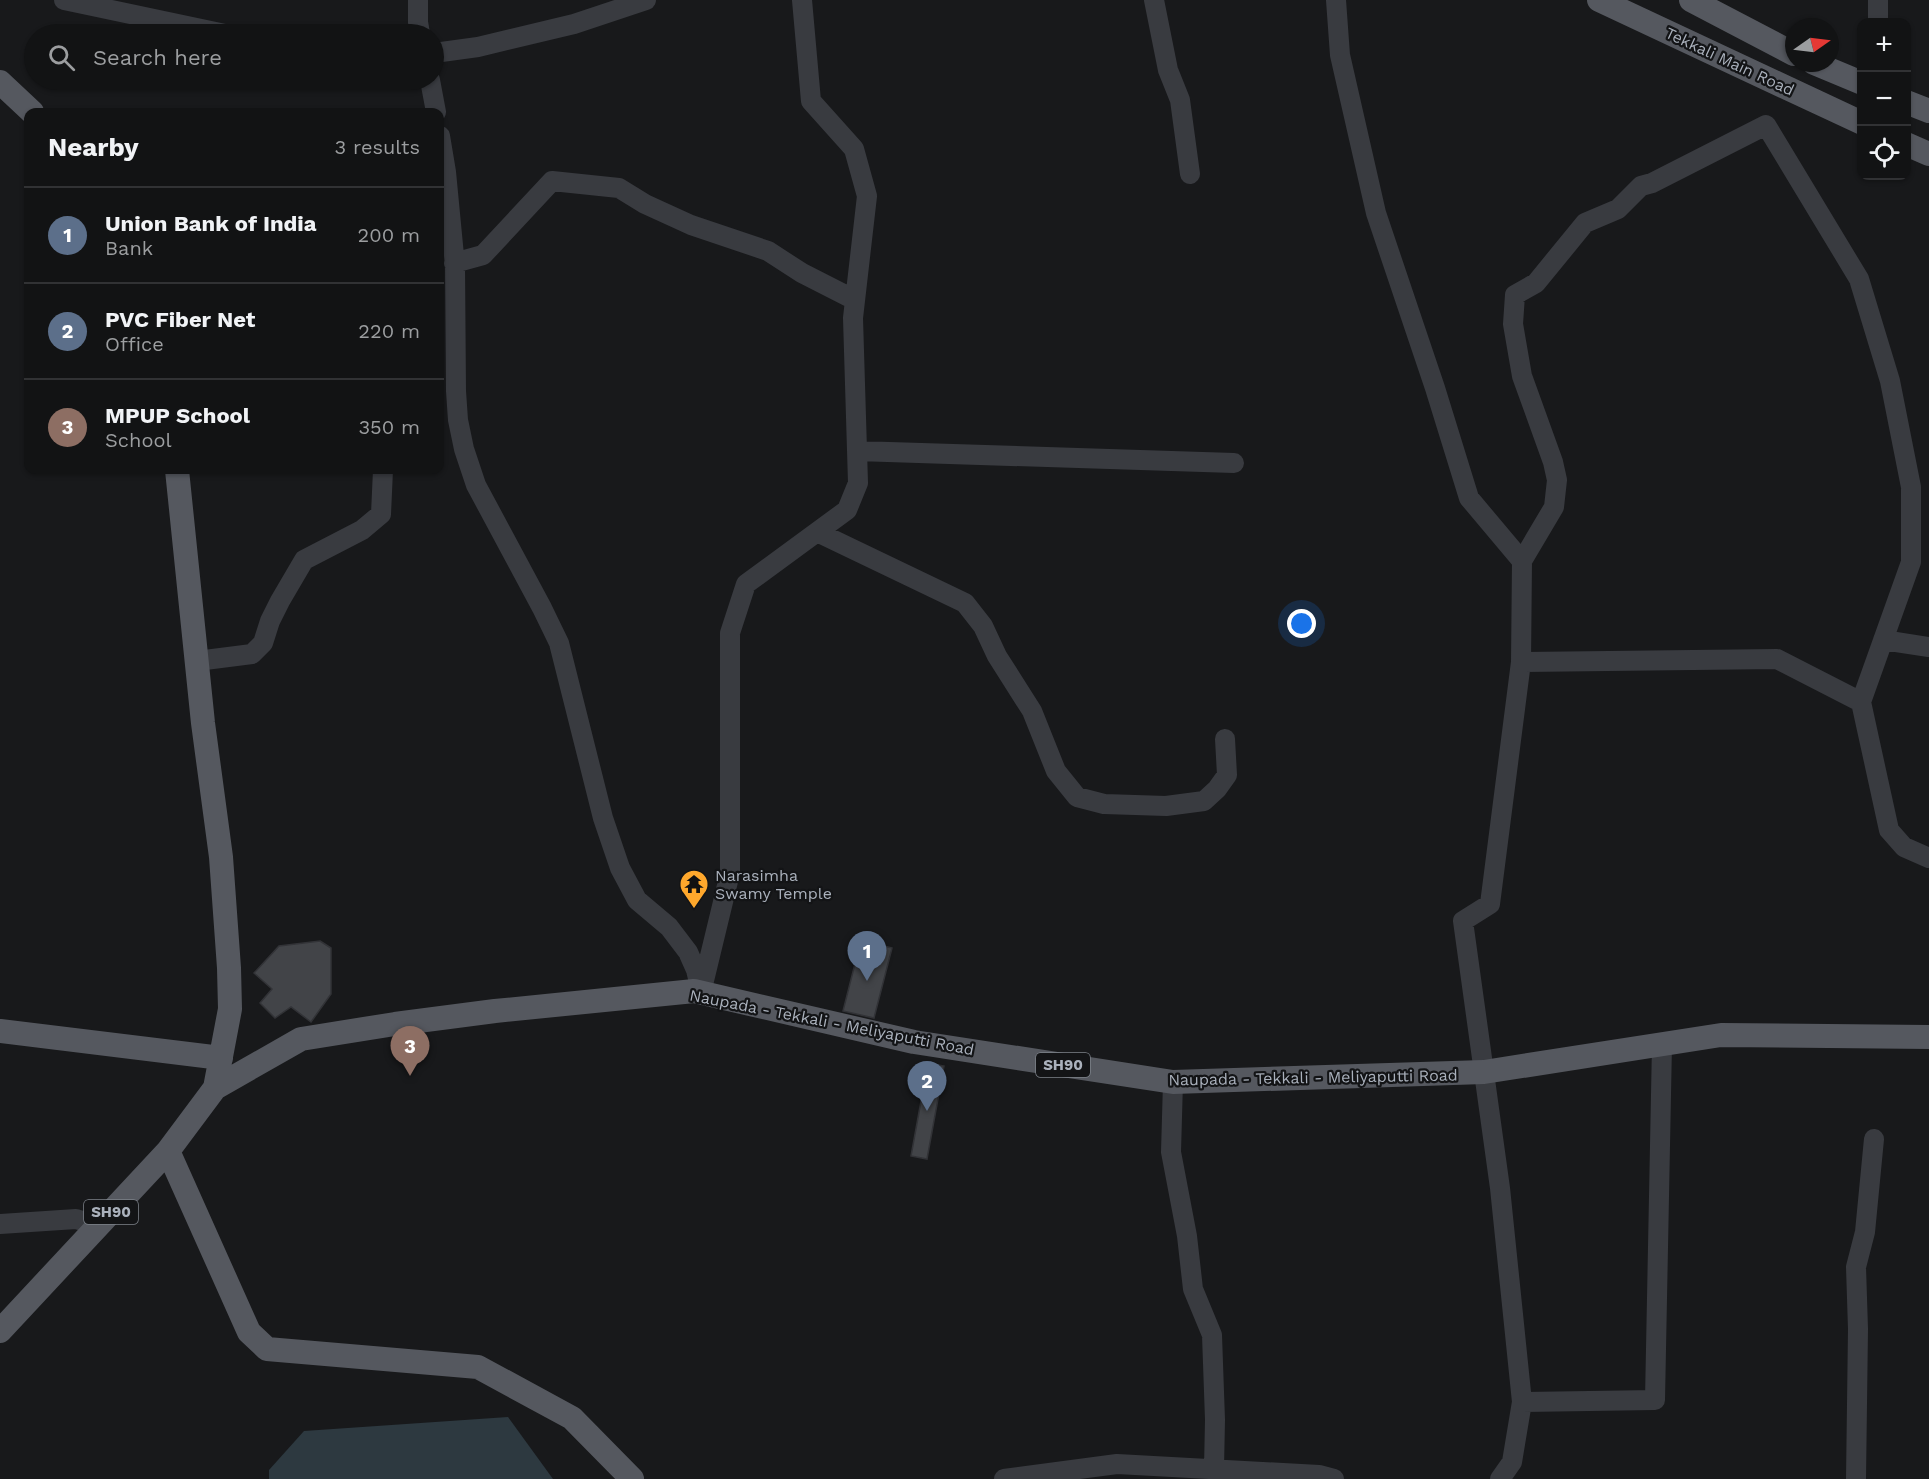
<!DOCTYPE html>
<meta charset="utf-8">
<style>
:root{--surface:#121314;--page:#1f2022;--text:#f1f3f6;--muted:#9c9ea0;--line:#313234;--accent:#0f766e}
body{margin:0;font-family:"Work Sans",sans-serif;background:var(--page);color:var(--text)}
.controls{position:absolute;right:18px;top:18px;display:grid;overflow:hidden;border-radius:12px;box-shadow:0 2px 4px #0004}
.controls button{width:54px;height:54px;display:grid;place-items:center;padding:0;border:0;border-bottom:2px solid var(--line);background:var(--surface);color:var(--text);font:30px sans-serif}
.compass{position:absolute;left:1785px;top:18px;width:54px;height:54px;border-radius:50%;background:var(--surface);box-shadow:0 2px 4px #0004;rotate:76deg}
.you{position:absolute;left:1302px;top:624px;width:21px;height:21px;margin:-15px;border:4px solid #fff;border-radius:50%;background:#1a73e8;box-shadow:0 0 0 9px #1a73e833}
.badge{display:grid;place-items:center;width:39px;height:39px;border-radius:50%;background:var(--accent);color:#fff;font-size:20px;font-weight:700}
.pin{position:absolute;translate:-50% -50px;filter:drop-shadow(0 2px 3px #0008)}
.pin::after{content:'';position:absolute;top:32px;width:21px;height:18px;background:inherit;clip-path:polygon(0 0,100% 0,50% 100%)}
.list{margin:0;padding:0;list-style:none}
h2{display:flex;justify-content:space-between;align-items:center;height:78px;margin:0;padding:0 24px;font-size:26px}
h2 small{font-size:20px;font-weight:400;color:var(--muted)}
.list li{display:grid;grid-template-columns:39px 1fr auto;gap:18px;align-items:center;box-sizing:border-box;height:96px;padding:0 24px;border-top:2px solid var(--line)}
.list b{display:block;font-size:22px;white-space:nowrap}
.list p{margin:0;font-size:20px;white-space:nowrap;color:var(--muted)}
.list em{font-size:20px;font-style:normal;color:var(--muted)}
.icon{flex:none;width:33px;height:33px;fill:none;stroke:currentColor;stroke-width:2;stroke-linecap:round;stroke-linejoin:round}
.map{position:relative;flex:none;width:1929px;height:1479px;overflow:hidden}
.search{position:absolute;background:var(--surface);box-shadow:0 2px 4px #0004;left:24px;top:24px;width:420px;height:66px;display:flex;align-items:center;gap:15px;box-sizing:border-box;padding:0 21px;border-radius:33px;color:var(--muted);font-size:22px}
.panel{position:absolute;background:var(--surface);box-shadow:0 2px 4px #0004;left:24px;top:108px;width:420px;height:366px;border-radius:12px}
.map>svg:first-child{display:block}
</style>
<div class="map">
<svg width="1929" height="1479" viewBox="0 0 1929 1479">
<rect width="100%" height="100%" fill="#18191b"/>
<path fill="#2d3940" d="M 508,1417 L 553,1479 L 269,1479 L 269,1470 L 304,1431 Z"/>
<path fill="#424448" stroke="#323337" stroke-width="1.5" d="M 861,940 L 892,948 L 874,1018 L 843,1011 Z
M 320,941 L 331,948 L 331,994 L 311,1022 L 291,1007 L 275,1018 L 260,1003 L 272,989 L 254,973 L 279,946 Z
M 928,1063 L 944,1066 L 927,1159 L 911,1156 Z"/>
<g fill="none" stroke-linecap="round" stroke-linejoin="round">
<path stroke="#393b40" stroke-width="20" d="M 64,0 L 225,34
M 418,0 L 418,22 L 420,34
M 1154,0 L 1168,70 L 1180,100 L 1190,174
M 1336,0 L 1340,55 L 1376,213 L 1435,388 L 1469,498 L 1522,561 L 1521,662 L 1490,904 L 1463,921 L 1500,1188 L 1522,1402 L 1512,1462 L 1500,1479
M 1878,22 L 1878,0
M 434,53 L 478,47 L 574,24 L 646,0
M 430,80 L 436,112
M 440,136 L 446,172 L 455,266 L 456,391 L 458,420 L 464,449 L 476,485 L 542,608 L 559,643 L 603,818 L 620,868 L 637,900 L 669,927 L 688,952 L 696,970 L 701,991
M 454,263 L 483,255 L 552,181 L 619,188 L 645,204 L 691,225 L 768,251 L 802,273 L 855,300
M 857,451 L 1234,463
M 817,532 L 965,603 L 983,626 L 997,656 L 1032,711 L 1056,771 L 1077,797 L 1104,804 L 1166,806 L 1204,801 L 1217,789 L 1227,775 L 1225,739
M 1522,561 L 1554,507 L 1557,480 L 1553,462 L 1522,376 L 1513,324 L 1515,295 L 1536,283 L 1585,223 L 1618,209 L 1641,186 L 1652,183 L 1766,125 L 1859,279 L 1890,381 L 1911,487 L 1911,562 L 1861,702 L 1889,830 L 1904,847 L 1929,858
M 1883,640 L 1929,647
M 197,661 L 252,654 L 263,643 L 270,621 L 280,601 L 304,560 L 362,530 L 381,514 L 383,470
M 1521,662 L 1777,659 L 1861,702
M 701,993 L 730,873 L 730,633 L 746,584 L 847,510 L 858,483 L 853,318 L 867,196 L 854,149 L 811,101 L 802,0
M 1173,1082 L 1171,1152 L 1187,1236 L 1193,1289 L 1212,1335 L 1215,1420 L 1214,1468
M 0,1224 L 76,1219 L 98,1226
M 1522,1402 L 1655,1400 L 1662,1044
M 1004,1479 L 1117,1464 L 1319,1475 L 1334,1479
M 1856,1479 L 1858,1329 L 1856,1267 L 1865,1232 L 1874,1139"/>
<path stroke="#55585f" stroke-width="24" d="M 1599,0 L 1862,123
M 1691,0 L 1794,54
M 1814,63 L 1862,83
M 0,82 L 32,112
M 1906,102 L 1929,111
M 1906,144 L 1929,154
M 177,470 L 203,723 L 221,857 L 229,968 L 230,1009 L 215,1088
M 0,1031 L 221,1058
M 168,1151 L 249,1332 L 267,1349 L 478,1367 L 572,1418 L 632,1479
M 0,1331 L 168,1151 L 215,1088 L 301,1039 L 395,1024 L 495,1011 L 694,991 L 914,1042 L 1173,1082 L 1484,1072 L 1721,1035 L 1929,1037"/>
</g>
<defs>
<g id="temple-pin" transform="scale(1.5)"><path d="M0 17L-7.5 6A9.5 9.5 0 1 1 7.5 6Z" fill="#ffa82c" stroke="#131416"/><path d="M0-6L5-2H3V0L6.5 2.5H4V6H1.5V3h-3V6H-4V2.5H-6.5L-3 0V-2H-5Z" fill="#111"/></g>
</defs>
<g fill-rule="evenodd">
<use href="#temple-pin" x="694" y="884"/>
</g>
<g text-anchor="middle" stroke-width="4.5" stroke-linejoin="round" paint-order="stroke">
<g fill="#131416" stroke="#7d828a" stroke-width="1.5">
<rect x="1036" y="1053" width="54" height="24" rx="4.5"/>
<rect x="84" y="1200" width="54" height="24" rx="4.5"/>
</g>
<g font-size="15" font-weight="bold" fill="#aab1bc">
<text x="1063" y="1070">SH90</text>
<text x="111" y="1217">SH90</text>
</g>
<g font-size="16" fill="#aab1bc" stroke="#131416">
<text transform="translate(1730 61) rotate(25)" y="6">Tekkali Main Road</text>
<text transform="translate(832 1022) rotate(11)" y="6">Naupada - Tekkali - Meliyaputti Road</text>
<text transform="translate(1313 1077) rotate(-1)" y="6">Naupada - Tekkali - Meliyaputti Road</text>
</g>
<g font-size="16" fill="#aab1bc" stroke="#131416" text-anchor="start">
<text x="715" y="881">Narasimha<tspan x="715" dy="18">Swamy Temple</tspan></text>
</g>
</g>
</svg>
<div class="controls">
<button>+</button>
<button>−</button>
<button><svg class="icon" aria-label="locate" viewBox="0 0 24 24"><circle cx="12" cy="12" r="6"/><path d="M12 2v4M12 18v4M2 12h4M18 12h4"/></svg></button>
</div>
<svg class="compass" viewBox="-18 -18 36 36"><path d="M0-13l5 13h-10z" fill="#e53935"/><path d="M0 13l5-13h-10z" fill="#9c9ea0"/></svg>
<div class="you"></div>
<div class="pin badge" style="left:867px;top:981px;background:#5c6f8a">1</div>
<div class="pin badge" style="left:927px;top:1111px;background:#5c6f8a">2</div>
<div class="pin badge" style="left:410px;top:1076px;background:#8d6e63">3</div>
<div class="search"><svg class="icon" aria-label="search" viewBox="0 0 24 24"><circle cx="10" cy="10" r="6"/><path d="M15 15l6 6"/></svg>Search here</div>
<section class="panel">
<h2>Nearby<small>3 results</small></h2>
<ul class="list">
<li><span class="badge" style="background:#5c6f8a">1</span><div><b>Union Bank of India</b><p>Bank</p></div><em>200 m</em></li>
<li><span class="badge" style="background:#5c6f8a">2</span><div><b>PVC Fiber Net</b><p>Office</p></div><em>220 m</em></li>
<li><span class="badge" style="background:#8d6e63">3</span><div><b>MPUP School</b><p>School</p></div><em>350 m</em></li>
</ul>
</section>
</div>
